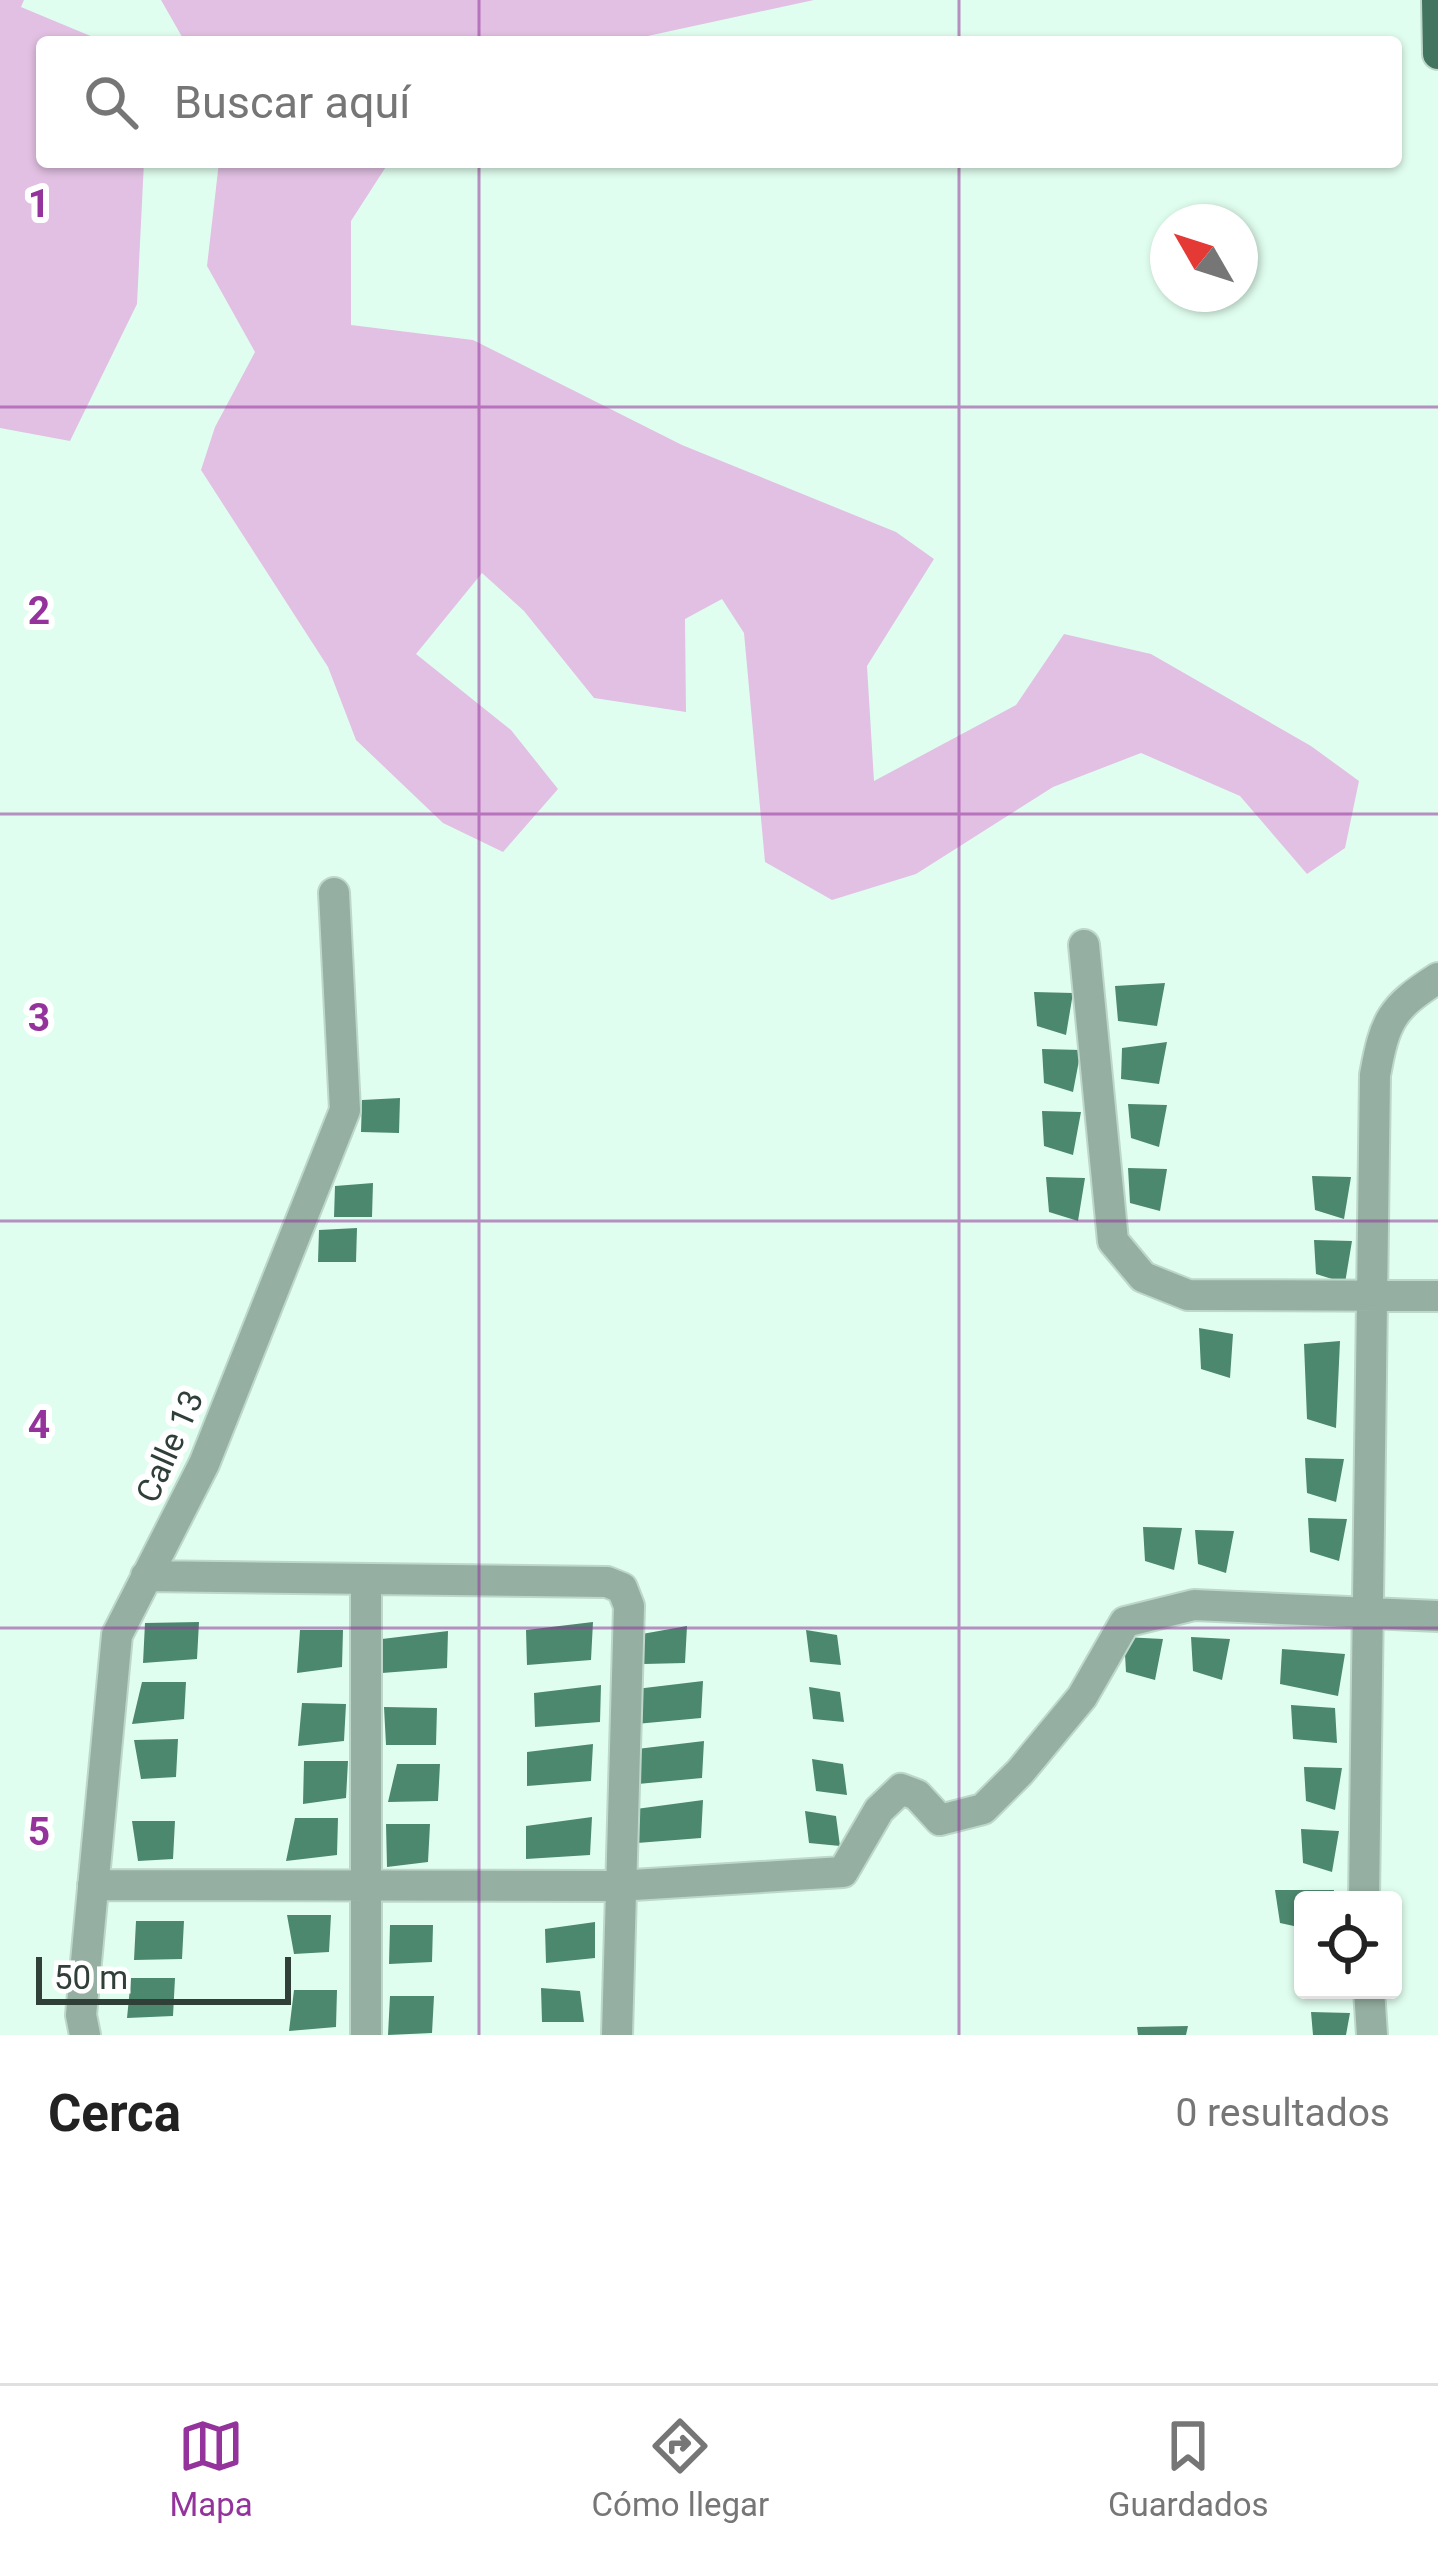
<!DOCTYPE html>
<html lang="es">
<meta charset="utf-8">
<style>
:root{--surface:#fff;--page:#f6f6f6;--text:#222;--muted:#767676;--line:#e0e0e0;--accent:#93339b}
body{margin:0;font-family:Roboto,sans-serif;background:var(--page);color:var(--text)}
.controls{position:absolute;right:36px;bottom:36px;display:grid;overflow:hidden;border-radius:12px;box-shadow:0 3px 9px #0004}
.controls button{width:108px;height:108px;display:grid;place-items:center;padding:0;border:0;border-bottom:3px solid var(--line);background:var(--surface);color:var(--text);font:60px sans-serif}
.compass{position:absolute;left:1150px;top:204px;width:108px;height:108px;border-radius:50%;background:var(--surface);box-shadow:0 3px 9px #0004;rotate:309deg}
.scale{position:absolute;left:36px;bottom:30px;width:255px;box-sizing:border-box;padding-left:12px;border:6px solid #303f38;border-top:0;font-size:33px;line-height:42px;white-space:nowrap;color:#303f38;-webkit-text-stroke:9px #fff;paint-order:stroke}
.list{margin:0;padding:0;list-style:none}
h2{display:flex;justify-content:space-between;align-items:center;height:156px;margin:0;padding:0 48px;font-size:51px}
h2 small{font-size:39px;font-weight:400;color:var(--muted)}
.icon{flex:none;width:66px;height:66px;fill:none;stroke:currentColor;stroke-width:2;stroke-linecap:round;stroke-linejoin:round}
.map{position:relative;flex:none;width:1438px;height:2035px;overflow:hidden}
.search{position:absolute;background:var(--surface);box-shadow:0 3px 9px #0004;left:36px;right:36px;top:36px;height:132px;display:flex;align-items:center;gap:30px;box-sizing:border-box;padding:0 42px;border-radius:12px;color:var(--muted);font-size:45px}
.sheet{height:348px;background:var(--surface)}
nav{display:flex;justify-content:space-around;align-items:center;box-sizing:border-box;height:168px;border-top:3px solid var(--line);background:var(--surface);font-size:33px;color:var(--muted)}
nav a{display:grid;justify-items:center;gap:6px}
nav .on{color:var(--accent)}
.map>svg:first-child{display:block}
</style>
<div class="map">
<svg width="1438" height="2035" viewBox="0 0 1438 2035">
<rect width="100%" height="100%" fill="#e0feef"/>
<path fill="#e2c0e3" d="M 0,0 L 24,0 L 21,7 L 105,42 L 42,42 L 42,162 L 144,162 L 137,304 L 70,441 L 0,428 Z
M 161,0 L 814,0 L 620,42 L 185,42 Z
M 219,162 L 389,162 L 351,221 L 351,325 L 473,340 L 682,445 L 896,532 L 934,559 L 867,666 L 874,781 L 1016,705 L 1064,634 L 1151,654 L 1311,746 L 1359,781 L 1345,848 L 1307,874 L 1240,796 L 1141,753 L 1053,787 L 916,874 L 832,900 L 765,862 L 744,633 L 722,599 L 685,619 L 686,712 L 594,698 L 524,611 L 482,573 L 416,654 L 511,730 L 558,789 L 503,852 L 443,823 L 356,740 L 328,667 L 201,470 L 215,427 L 255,352 L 207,266 Z"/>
<path fill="#4c886e" d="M 1165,983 L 1157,1026 L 1118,1021 L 1115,986 Z
M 1034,992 L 1073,993 L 1066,1035 L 1037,1026 Z
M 1167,1042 L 1159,1084 L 1121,1079 L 1122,1048 Z
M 1042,1049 L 1081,1050 L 1073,1092 L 1044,1083 Z
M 400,1098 L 399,1133 L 361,1132 L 362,1100 Z
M 1128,1104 L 1167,1105 L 1159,1147 L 1131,1138 Z
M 1042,1111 L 1081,1112 L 1073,1155 L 1044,1146 Z
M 1128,1168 L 1167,1169 L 1160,1211 L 1130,1203 Z
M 1312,1176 L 1351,1177 L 1344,1219 L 1315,1210 Z
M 1046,1177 L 1085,1178 L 1078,1221 L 1049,1212 Z
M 373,1183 L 372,1217 L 334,1217 L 335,1186 Z
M 357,1228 L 356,1262 L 318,1262 L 319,1230 Z
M 1314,1240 L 1352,1241 L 1345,1283 L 1316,1274 Z
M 1199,1328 L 1233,1334 L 1230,1378 L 1201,1369 Z
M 1340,1341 L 1336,1428 L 1307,1419 L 1304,1344 Z
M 1305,1458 L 1344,1459 L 1336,1502 L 1307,1493 Z
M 1308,1518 L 1347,1519 L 1339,1561 L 1310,1552 Z
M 1143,1527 L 1182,1528 L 1174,1570 L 1145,1561 Z
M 1195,1530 L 1234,1531 L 1226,1573 L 1198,1564 Z
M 199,1622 L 197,1659 L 143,1663 L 145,1623 Z
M 593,1622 L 591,1660 L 527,1665 L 526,1630 Z
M 687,1626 L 685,1663 L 644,1664 L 642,1634 Z
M 300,1630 L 343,1630 L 342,1667 L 297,1673 Z
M 806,1630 L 837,1635 L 841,1665 L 810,1662 Z
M 448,1631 L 447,1668 L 382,1673 L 382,1639 Z
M 1124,1637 L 1163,1639 L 1155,1680 L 1126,1672 Z
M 1191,1637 L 1230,1639 L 1222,1680 L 1193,1671 Z
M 1282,1649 L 1345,1654 L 1338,1696 L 1280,1684 Z
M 703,1681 L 701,1718 L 636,1724 L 636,1689 Z
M 142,1682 L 186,1682 L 184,1719 L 132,1724 Z
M 601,1685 L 600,1722 L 535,1727 L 534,1693 Z
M 809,1687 L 840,1692 L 844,1722 L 813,1719 Z
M 302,1703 L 346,1704 L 344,1741 L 298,1746 Z
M 1291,1705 L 1335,1708 L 1337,1743 L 1293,1739 Z
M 384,1707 L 437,1708 L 436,1745 L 386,1745 Z
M 178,1739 L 176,1777 L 141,1779 L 134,1740 Z
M 704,1741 L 702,1778 L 638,1784 L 637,1749 Z
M 593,1744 L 591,1781 L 527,1786 L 527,1752 Z
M 812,1759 L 843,1764 L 847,1795 L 816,1791 Z
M 304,1761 L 348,1761 L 346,1798 L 303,1804 Z
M 397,1764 L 440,1764 L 438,1801 L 388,1802 Z
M 1304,1767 L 1342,1768 L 1335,1810 L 1306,1801 Z
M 703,1800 L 701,1838 L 637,1843 L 636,1809 Z
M 805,1811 L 836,1816 L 840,1846 L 809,1843 Z
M 592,1817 L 590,1855 L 526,1859 L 526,1826 Z
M 295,1818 L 338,1818 L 337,1855 L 286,1861 Z
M 132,1821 L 175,1821 L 173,1859 L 138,1861 Z
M 386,1824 L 430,1824 L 428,1862 L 387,1867 Z
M 1301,1829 L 1339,1831 L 1332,1872 L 1303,1863 Z
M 1275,1890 L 1334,1890 L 1333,1900 L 1303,1900 L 1303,1928 L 1280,1923 Z
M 287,1915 L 331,1915 L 329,1952 L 294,1954 Z
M 136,1921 L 184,1921 L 182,1959 L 134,1960 Z
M 595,1922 L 595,1958 L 546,1963 L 545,1929 Z
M 390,1925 L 433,1925 L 432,1962 L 389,1964 Z
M 131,1978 L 175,1978 L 173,2016 L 127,2018 Z
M 541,1988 L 580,1991 L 584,2022 L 542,2022 Z
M 294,1990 L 337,1990 L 336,2027 L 289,2031 Z
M 390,1996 L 434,1996 L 432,2033 L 388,2035 Z
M 1311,2012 L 1350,2013 L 1346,2035 L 1313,2035 Z
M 1188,2026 L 1186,2035 L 1138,2035 L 1137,2027 Z"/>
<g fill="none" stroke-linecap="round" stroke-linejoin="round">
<g stroke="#bdd8ca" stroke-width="34">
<path id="minor" d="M 1084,945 L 1113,1241 L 1143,1277 L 1188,1295 L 1438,1296
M 146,1576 L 607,1582 L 622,1588 L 629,1606 L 617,2035
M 366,1582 L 366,2035
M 93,1885 L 617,1886 L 843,1872 L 879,1810 L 901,1789 L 917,1795 L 940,1820 L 983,1809 L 1020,1772 L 1082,1697 L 1125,1622 L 1194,1605 L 1438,1616
M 1364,1900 L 1375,1075 C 1385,1020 1391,1008 1438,978
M 1369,1990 L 1372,2035
M 85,2035 L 81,2015 L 117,1635 L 204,1464 L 345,1110 L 334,893"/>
</g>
<g stroke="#bdd8ca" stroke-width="34">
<path id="major" d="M 1437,0 L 1438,54"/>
</g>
<use href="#minor" stroke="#95afa2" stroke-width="30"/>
<use href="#major" stroke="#43745f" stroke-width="30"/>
</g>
<path fill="none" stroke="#93339b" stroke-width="3" stroke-opacity="0.55" d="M 479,0 L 479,42M 959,0 L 959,42M 479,162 L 479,2035M 959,162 L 959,2035M 0,407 L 1438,407M 0,814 L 1438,814M 0,1221 L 1438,1221M 0,1628 L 1438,1628"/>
<g text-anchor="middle" stroke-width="12" stroke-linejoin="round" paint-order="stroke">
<g font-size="33" fill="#303f38" stroke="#fff">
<text transform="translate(169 1446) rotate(-66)" y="12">Calle 13</text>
</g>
</g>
<g font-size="39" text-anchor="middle" font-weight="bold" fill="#93339b" stroke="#fff" stroke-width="12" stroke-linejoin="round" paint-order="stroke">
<text x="39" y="217">1</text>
<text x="39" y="624">2</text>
<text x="39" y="1031">3</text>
<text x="39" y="1438">4</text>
<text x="39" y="1845">5</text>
</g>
</svg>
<div class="controls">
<button><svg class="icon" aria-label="locate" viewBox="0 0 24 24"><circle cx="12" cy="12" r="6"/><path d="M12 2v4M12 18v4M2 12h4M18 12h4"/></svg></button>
</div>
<svg class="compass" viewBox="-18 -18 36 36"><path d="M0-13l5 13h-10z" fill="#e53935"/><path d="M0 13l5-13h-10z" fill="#767676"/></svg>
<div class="scale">50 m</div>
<div class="search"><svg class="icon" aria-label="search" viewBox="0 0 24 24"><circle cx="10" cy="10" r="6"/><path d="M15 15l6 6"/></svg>Buscar aquí</div>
</div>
<section class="sheet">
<h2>Cerca<small>0 resultados</small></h2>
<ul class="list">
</ul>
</section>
<nav>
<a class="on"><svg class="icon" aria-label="map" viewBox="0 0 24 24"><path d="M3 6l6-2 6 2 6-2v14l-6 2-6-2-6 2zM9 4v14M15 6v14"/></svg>Mapa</a>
<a><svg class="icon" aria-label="directions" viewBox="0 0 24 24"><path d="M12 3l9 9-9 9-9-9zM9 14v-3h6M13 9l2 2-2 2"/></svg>Cómo llegar</a>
<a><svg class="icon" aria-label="saved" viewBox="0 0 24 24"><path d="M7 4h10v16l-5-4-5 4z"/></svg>Guardados</a>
</nav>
